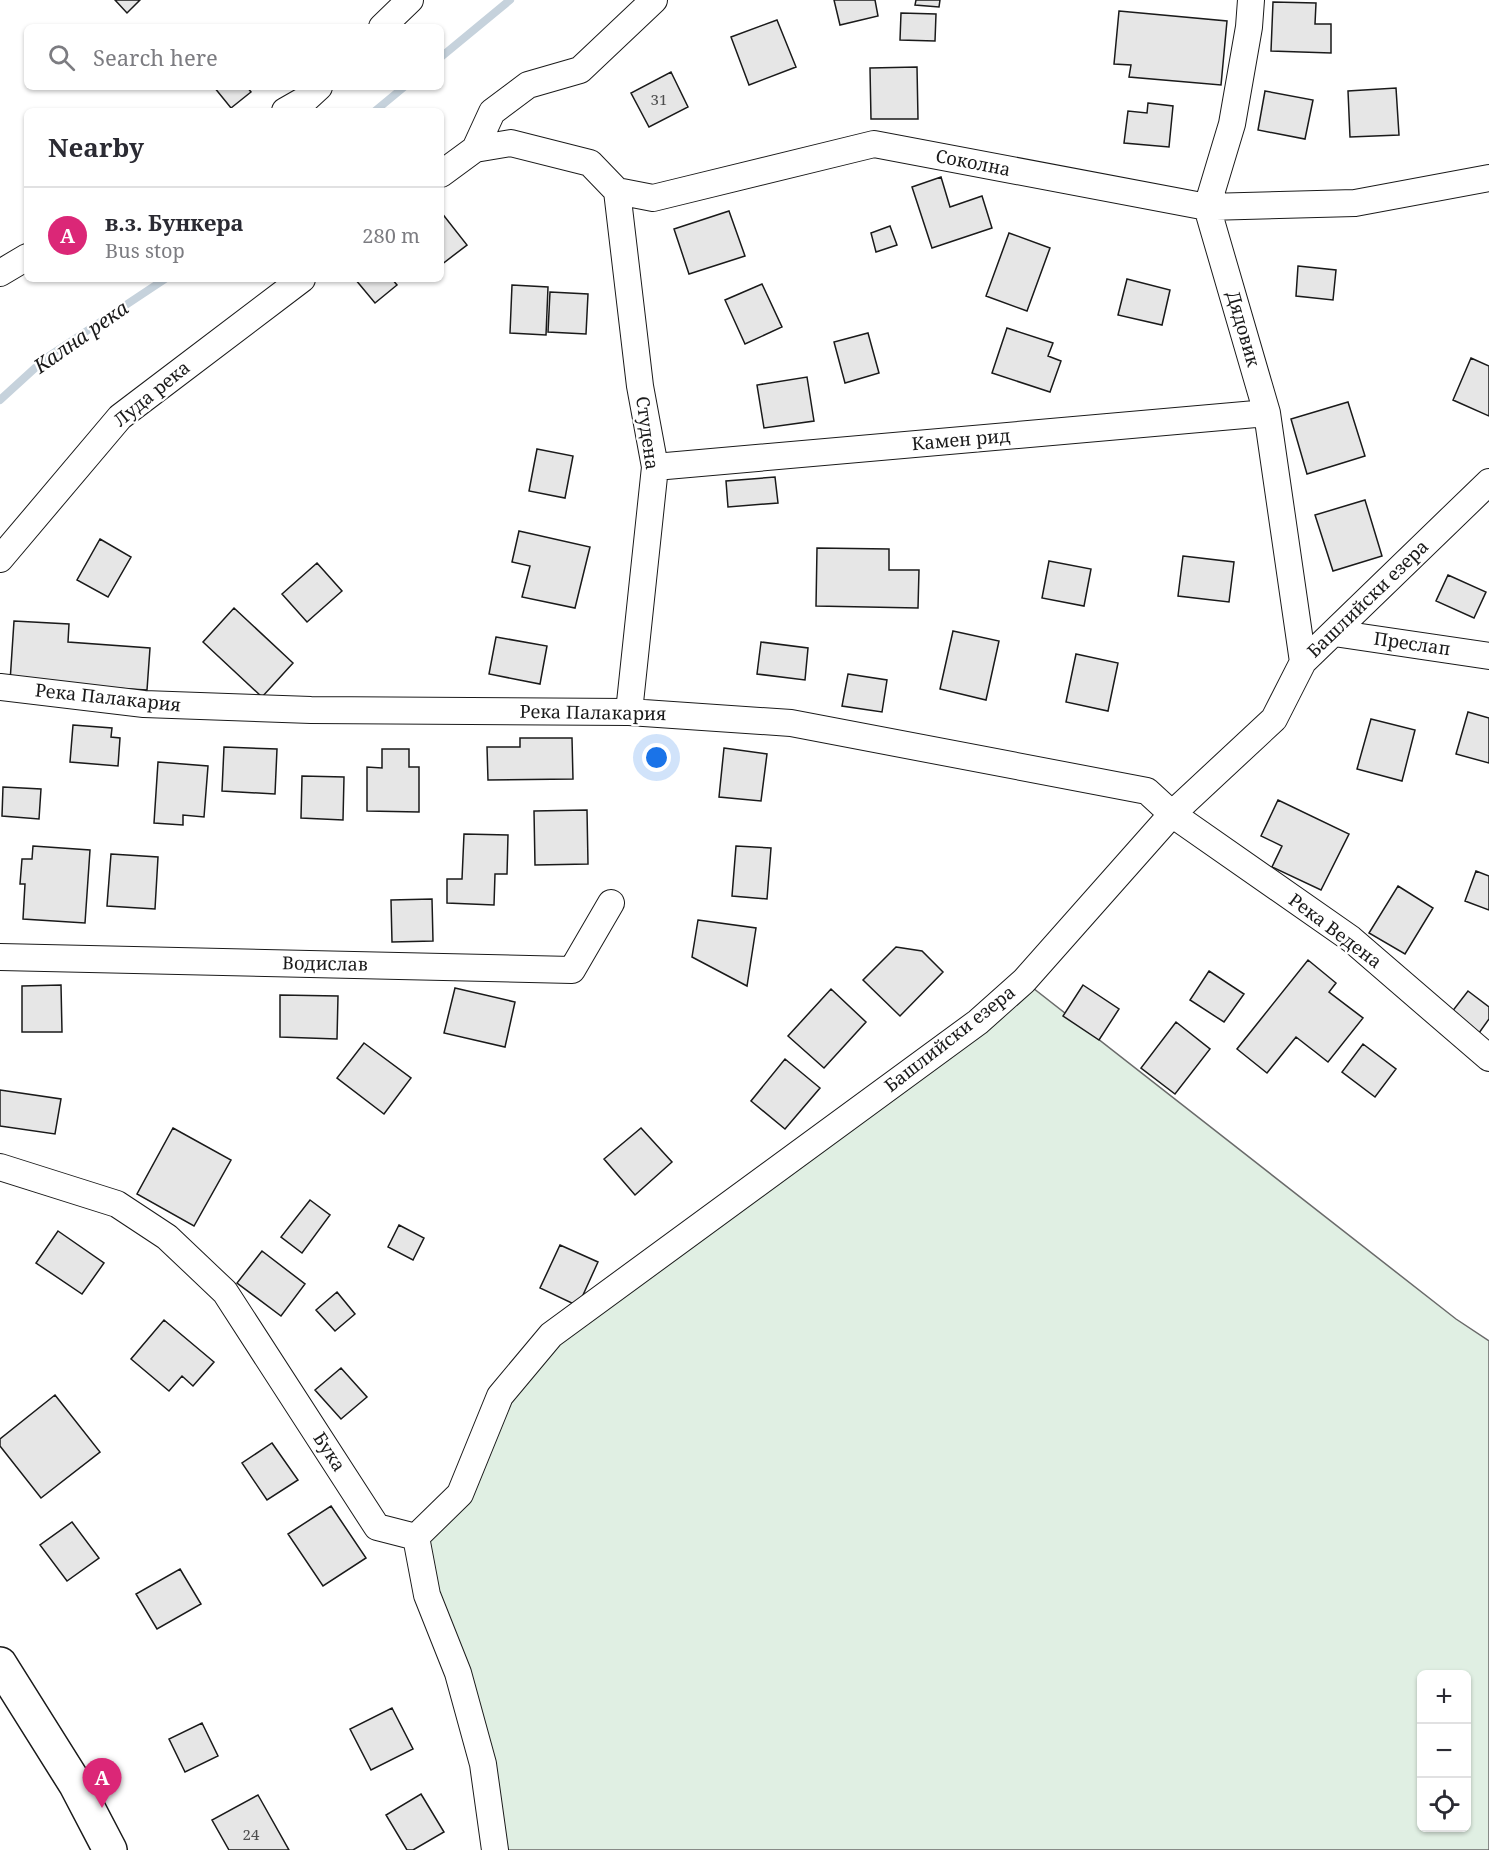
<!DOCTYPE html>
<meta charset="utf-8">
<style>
:root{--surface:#fff;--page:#f2f2f3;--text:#2b2b33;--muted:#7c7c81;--line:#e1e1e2;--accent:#db2777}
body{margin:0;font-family:"Noto Serif",serif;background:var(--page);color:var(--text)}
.controls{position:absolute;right:18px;bottom:18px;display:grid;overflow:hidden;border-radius:9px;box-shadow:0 2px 4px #0004}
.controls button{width:54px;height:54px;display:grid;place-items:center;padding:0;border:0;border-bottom:2px solid var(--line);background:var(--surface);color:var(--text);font:30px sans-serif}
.you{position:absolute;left:657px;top:758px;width:21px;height:21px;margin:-15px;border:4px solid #fff;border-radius:50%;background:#1a73e8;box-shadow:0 0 0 9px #1a73e833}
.badge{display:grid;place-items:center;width:39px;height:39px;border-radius:50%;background:var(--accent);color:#fff;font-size:20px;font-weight:700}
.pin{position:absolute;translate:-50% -50px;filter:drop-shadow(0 2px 3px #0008)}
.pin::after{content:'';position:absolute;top:32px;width:21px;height:18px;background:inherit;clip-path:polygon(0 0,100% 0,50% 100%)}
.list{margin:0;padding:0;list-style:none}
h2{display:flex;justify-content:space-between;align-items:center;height:78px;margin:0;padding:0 24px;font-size:26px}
h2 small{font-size:20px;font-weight:400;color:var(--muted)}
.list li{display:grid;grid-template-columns:39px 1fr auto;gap:18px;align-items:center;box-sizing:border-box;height:96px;padding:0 24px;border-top:2px solid var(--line)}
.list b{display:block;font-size:22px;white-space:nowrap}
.list p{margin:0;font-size:20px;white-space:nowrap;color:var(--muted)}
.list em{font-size:20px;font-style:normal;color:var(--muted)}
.icon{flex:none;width:33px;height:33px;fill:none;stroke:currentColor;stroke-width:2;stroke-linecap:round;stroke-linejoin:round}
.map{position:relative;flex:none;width:1489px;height:1850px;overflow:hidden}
.search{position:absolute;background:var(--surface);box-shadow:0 2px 4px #0004;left:24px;top:24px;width:420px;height:66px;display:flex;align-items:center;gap:15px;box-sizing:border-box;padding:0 21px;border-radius:9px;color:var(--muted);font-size:22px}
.panel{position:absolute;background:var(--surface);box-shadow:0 2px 4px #0004;left:24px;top:108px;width:420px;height:174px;border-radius:9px}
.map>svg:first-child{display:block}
</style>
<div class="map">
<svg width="1489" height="1850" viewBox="0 0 1489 1850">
<rect width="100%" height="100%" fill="#fff"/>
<path fill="#e0efe3" stroke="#6a6a6a" stroke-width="1.5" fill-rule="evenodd" d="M 1024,981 L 1456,1319 L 1489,1341 L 1489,1850 L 495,1850 L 416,1537 L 460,1494 L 500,1396 L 551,1335 ZM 1422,1674 L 1466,1674 L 1466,1828 L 1422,1828 Z"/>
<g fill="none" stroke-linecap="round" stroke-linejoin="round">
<path stroke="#c6d2dc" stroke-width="8" d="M 441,57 L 510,0
M 375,111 L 404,87
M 0,400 L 46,358 L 165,279"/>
</g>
<path fill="#e6e6e6" stroke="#1a1a1a" stroke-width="1.5" d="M 115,0 L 140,0 L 127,13 Z
M 834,0 L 875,0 L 878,16 L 840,25 Z
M 916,0 L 940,0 L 939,7 L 915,5 Z
M 1273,2 L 1316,3 L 1315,24 L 1331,24 L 1331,53 L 1271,51 Z
M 1119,11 L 1227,21 L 1221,85 L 1129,77 L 1131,65 L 1114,64 Z
M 901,13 L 936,14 L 935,41 L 900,40 Z
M 777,20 L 796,67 L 749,85 L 731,37 Z
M 917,67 L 918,119 L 871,119 L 870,68 Z
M 671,72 L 688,107 L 649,127 L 631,93 Z
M 214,87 L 247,87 L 251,92 L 231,108 Z
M 1396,88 L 1399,135 L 1350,137 L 1348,91 Z
M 1265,91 L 1313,100 L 1305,139 L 1258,130 Z
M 1148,103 L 1173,106 L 1169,147 L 1124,143 L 1128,111 L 1147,113 Z
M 941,177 L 950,207 L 982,196 L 992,228 L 932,248 L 912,187 Z
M 729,211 L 745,256 L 689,274 L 674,229 Z
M 441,212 L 467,245 L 441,265 Z
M 890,226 L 897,245 L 876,252 L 871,233 Z
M 1009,233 L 1050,248 L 1027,311 L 986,296 Z
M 1298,266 L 1336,270 L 1333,300 L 1296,296 Z
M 355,279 L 392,279 L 397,285 L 375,303 Z
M 1127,279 L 1170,290 L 1162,325 L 1118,315 Z
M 762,284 L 782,327 L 745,344 L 725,300 Z
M 512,285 L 548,287 L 546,335 L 510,333 Z
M 550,292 L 588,294 L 586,334 L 548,332 Z
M 1007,328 L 1053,343 L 1048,356 L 1061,361 L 1050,392 L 992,373 Z
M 868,333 L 879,373 L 845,383 L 834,342 Z
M 1471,358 L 1489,366 L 1489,416 L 1453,400 Z
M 807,377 L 814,421 L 764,428 L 757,385 Z
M 1348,402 L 1365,456 L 1307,474 L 1291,419 Z
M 537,449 L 573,456 L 565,498 L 529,491 Z
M 775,477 L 778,503 L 728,507 L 726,481 Z
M 1365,500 L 1382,556 L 1333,571 L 1315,515 Z
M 519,531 L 590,547 L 575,608 L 522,597 L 530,566 L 512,562 Z
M 100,539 L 131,557 L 108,597 L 77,580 Z
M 817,548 L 889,549 L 889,570 L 919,570 L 918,608 L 816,606 Z
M 1183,556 L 1234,562 L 1229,602 L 1178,596 Z
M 1049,561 L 1091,569 L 1084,606 L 1042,598 Z
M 317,563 L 342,591 L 307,622 L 282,594 Z
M 1448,575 L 1486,592 L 1474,618 L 1436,601 Z
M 234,608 L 293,663 L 262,697 L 203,642 Z
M 14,621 L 69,624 L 68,642 L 150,648 L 147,690 L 10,682 Z
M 953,631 L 999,641 L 986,700 L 940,689 Z
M 496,637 L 547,646 L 540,684 L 489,674 Z
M 761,642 L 808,648 L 805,680 L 757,674 Z
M 1076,654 L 1118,663 L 1108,711 L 1066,702 Z
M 848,674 L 887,680 L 882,712 L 842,706 Z
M 1468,712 L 1489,718 L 1489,763 L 1456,754 Z
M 1371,719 L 1415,730 L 1402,781 L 1357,769 Z
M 73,725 L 112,728 L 111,737 L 120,738 L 118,766 L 70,762 Z
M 520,738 L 572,738 L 573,779 L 488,780 L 487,747 L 520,747 Z
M 224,747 L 277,749 L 275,794 L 222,791 Z
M 724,748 L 767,754 L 761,801 L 719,797 Z
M 382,749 L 409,749 L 409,767 L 419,767 L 419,812 L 367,811 L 367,767 L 382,768 Z
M 158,762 L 208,766 L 204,817 L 183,815 L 183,825 L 154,823 Z
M 302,776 L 344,777 L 343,820 L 301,818 Z
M 3,787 L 41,789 L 39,819 L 2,816 Z
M 1278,800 L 1349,834 L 1321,890 L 1272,867 L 1282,846 L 1261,836 Z
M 587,810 L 588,864 L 535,865 L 534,811 Z
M 464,834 L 508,835 L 507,874 L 495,874 L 494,905 L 447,903 L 447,879 L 462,879 Z
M 33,846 L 90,850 L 85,923 L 23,919 L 25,884 L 20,884 L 22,859 L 32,859 Z
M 736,846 L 771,848 L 767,899 L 732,896 Z
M 111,854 L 158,857 L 155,909 L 107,906 Z
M 1476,871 L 1489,876 L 1489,910 L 1465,901 Z
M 1398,886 L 1433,908 L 1405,954 L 1369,933 Z
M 432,899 L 433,941 L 392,942 L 391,900 Z
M 698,920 L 756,928 L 747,986 L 692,957 Z
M 896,947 L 922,951 L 943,972 L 900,1016 L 863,980 Z
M 1308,960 L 1336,983 L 1329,992 L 1363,1018 L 1328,1062 L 1296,1037 L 1267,1073 L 1237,1049 Z
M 1209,971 L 1244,994 L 1224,1022 L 1190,1000 Z
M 61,985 L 62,1032 L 22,1032 L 22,986 Z
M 1083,985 L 1119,1009 L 1099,1040 L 1063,1016 Z
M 455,988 L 515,1002 L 505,1047 L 444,1033 Z
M 831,989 L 866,1022 L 824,1068 L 788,1036 Z
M 1468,991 L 1489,1007 L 1489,1019 L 1479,1033 L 1451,1013 Z
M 280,995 L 338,996 L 337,1039 L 280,1037 Z
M 1176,1022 L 1210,1049 L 1175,1094 L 1141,1068 Z
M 364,1043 L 411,1078 L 384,1114 L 337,1078 Z
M 1363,1044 L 1396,1069 L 1375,1097 L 1342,1072 Z
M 785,1059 L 820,1088 L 785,1129 L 751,1101 Z
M 0,1090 L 61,1099 L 55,1134 L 0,1126 Z
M 173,1128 L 231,1160 L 194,1226 L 137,1194 Z
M 641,1128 L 672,1162 L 635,1195 L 604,1159 Z
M 310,1200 L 330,1215 L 302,1253 L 281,1237 Z
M 399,1225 L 424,1238 L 413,1260 L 388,1247 Z
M 58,1231 L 104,1263 L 82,1294 L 36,1263 Z
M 560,1245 L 598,1262 L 578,1306 L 540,1288 Z
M 262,1251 L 305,1284 L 281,1316 L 237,1283 Z
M 337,1292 L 355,1314 L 335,1331 L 316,1310 Z
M 164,1320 L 214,1362 L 193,1386 L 182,1376 L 169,1391 L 131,1359 Z
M 341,1368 L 367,1397 L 341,1419 L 315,1390 Z
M 55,1395 L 100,1452 L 41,1498 L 0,1446 L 0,1439 Z
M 272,1443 L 298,1480 L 267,1500 L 242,1463 Z
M 331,1506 L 366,1558 L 323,1586 L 288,1534 Z
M 72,1522 L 99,1558 L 67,1581 L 40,1545 Z
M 180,1569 L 201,1604 L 157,1629 L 136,1594 Z
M 392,1708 L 413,1749 L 371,1770 L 350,1729 Z
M 202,1723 L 218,1756 L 185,1772 L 169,1739 Z
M 421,1794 L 444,1832 L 413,1850 L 407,1850 L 386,1815 Z
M 258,1795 L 289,1850 L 229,1850 L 212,1820 Z"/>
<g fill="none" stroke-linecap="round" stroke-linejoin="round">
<g stroke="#1a1a1a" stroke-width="28">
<path id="street" d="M 1251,0 L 1249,27 L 1232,124 L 1207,207 L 1267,413 L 1303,662
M 382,27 L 410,0
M 285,111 L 306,99 L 319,87
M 475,149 L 511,143 L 590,163 L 617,191 L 653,198 L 874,144 L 1207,207 L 1355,203 L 1489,178
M 441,174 L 475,149 L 492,112 L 528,85 L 580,70 L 654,0
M 617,191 L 640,386 L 655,467 L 629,712
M 0,273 L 27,257
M 655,467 L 1267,413
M 0,559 L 120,417 L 302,279
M 1334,633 L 1489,656
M 0,687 L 144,704 L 311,710 L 629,712 L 791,723 L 1147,791 L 1172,814 L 1351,939 L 1489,1058
M 0,957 L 572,970 L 611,903
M 0,1167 L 117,1204 L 167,1237 L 225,1292 L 377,1527 L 416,1537
M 416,1537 L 460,1494 L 500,1396 L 551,1335 L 978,1022 L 1024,981 L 1172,814 L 1274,719 L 1303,662 L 1489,482
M 416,1537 L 427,1595 L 458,1673 L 483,1764 L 495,1850"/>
</g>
<g stroke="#1a1a1a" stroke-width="36">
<path id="secondary" d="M 0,1664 L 76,1785 L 110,1850"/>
</g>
<use href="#street" stroke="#fff" stroke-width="26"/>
<use href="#secondary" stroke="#fff" stroke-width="33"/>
</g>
<g text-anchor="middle" stroke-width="4.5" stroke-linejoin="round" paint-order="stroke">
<g font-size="15" fill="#4d4d4d">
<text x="659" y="105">31</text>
<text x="251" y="1840">24</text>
</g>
<g font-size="18" fill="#1a1a1a" stroke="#fff">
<text transform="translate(973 163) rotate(11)" y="6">Соколна</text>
<text transform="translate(1243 329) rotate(74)" y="6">Дядовик</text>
<text transform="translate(152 394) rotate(-39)" y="6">Луда река</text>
<text transform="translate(647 433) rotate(82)" y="6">Студена</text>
<text transform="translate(961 440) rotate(-5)" y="6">Камен рид</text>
<text transform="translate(1368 599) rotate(-44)" y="6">Башлийски езера</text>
<text transform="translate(1412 644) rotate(8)" y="6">Преслап</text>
<text transform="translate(108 698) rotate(6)" y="6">Река Палакария</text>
<text transform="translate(593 713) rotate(1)" y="6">Река Палакария</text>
<text transform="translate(1335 931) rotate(37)" y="6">Река Ведена</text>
<text transform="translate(325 964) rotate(1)" y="6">Водислав</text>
<text transform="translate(950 1039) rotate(-38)" y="6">Башлийски езера</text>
<text transform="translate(329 1452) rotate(57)" y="6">Бука</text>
</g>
<g font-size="20" font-style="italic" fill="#1a1a1a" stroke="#fff">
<text transform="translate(81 337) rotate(-35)" y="7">Кална река</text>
</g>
</g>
</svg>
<div class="controls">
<button>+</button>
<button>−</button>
<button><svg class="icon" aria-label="locate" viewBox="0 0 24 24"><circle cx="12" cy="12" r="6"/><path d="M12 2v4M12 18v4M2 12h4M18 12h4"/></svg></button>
</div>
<div class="you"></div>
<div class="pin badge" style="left:102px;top:1808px">A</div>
<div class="search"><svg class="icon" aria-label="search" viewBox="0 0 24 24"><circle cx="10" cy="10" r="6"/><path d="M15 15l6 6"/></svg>Search here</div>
<section class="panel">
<h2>Nearby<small></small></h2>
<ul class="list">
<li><span class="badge">A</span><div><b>в.з. Бункера</b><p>Bus stop</p></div><em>280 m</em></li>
</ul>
</section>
</div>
